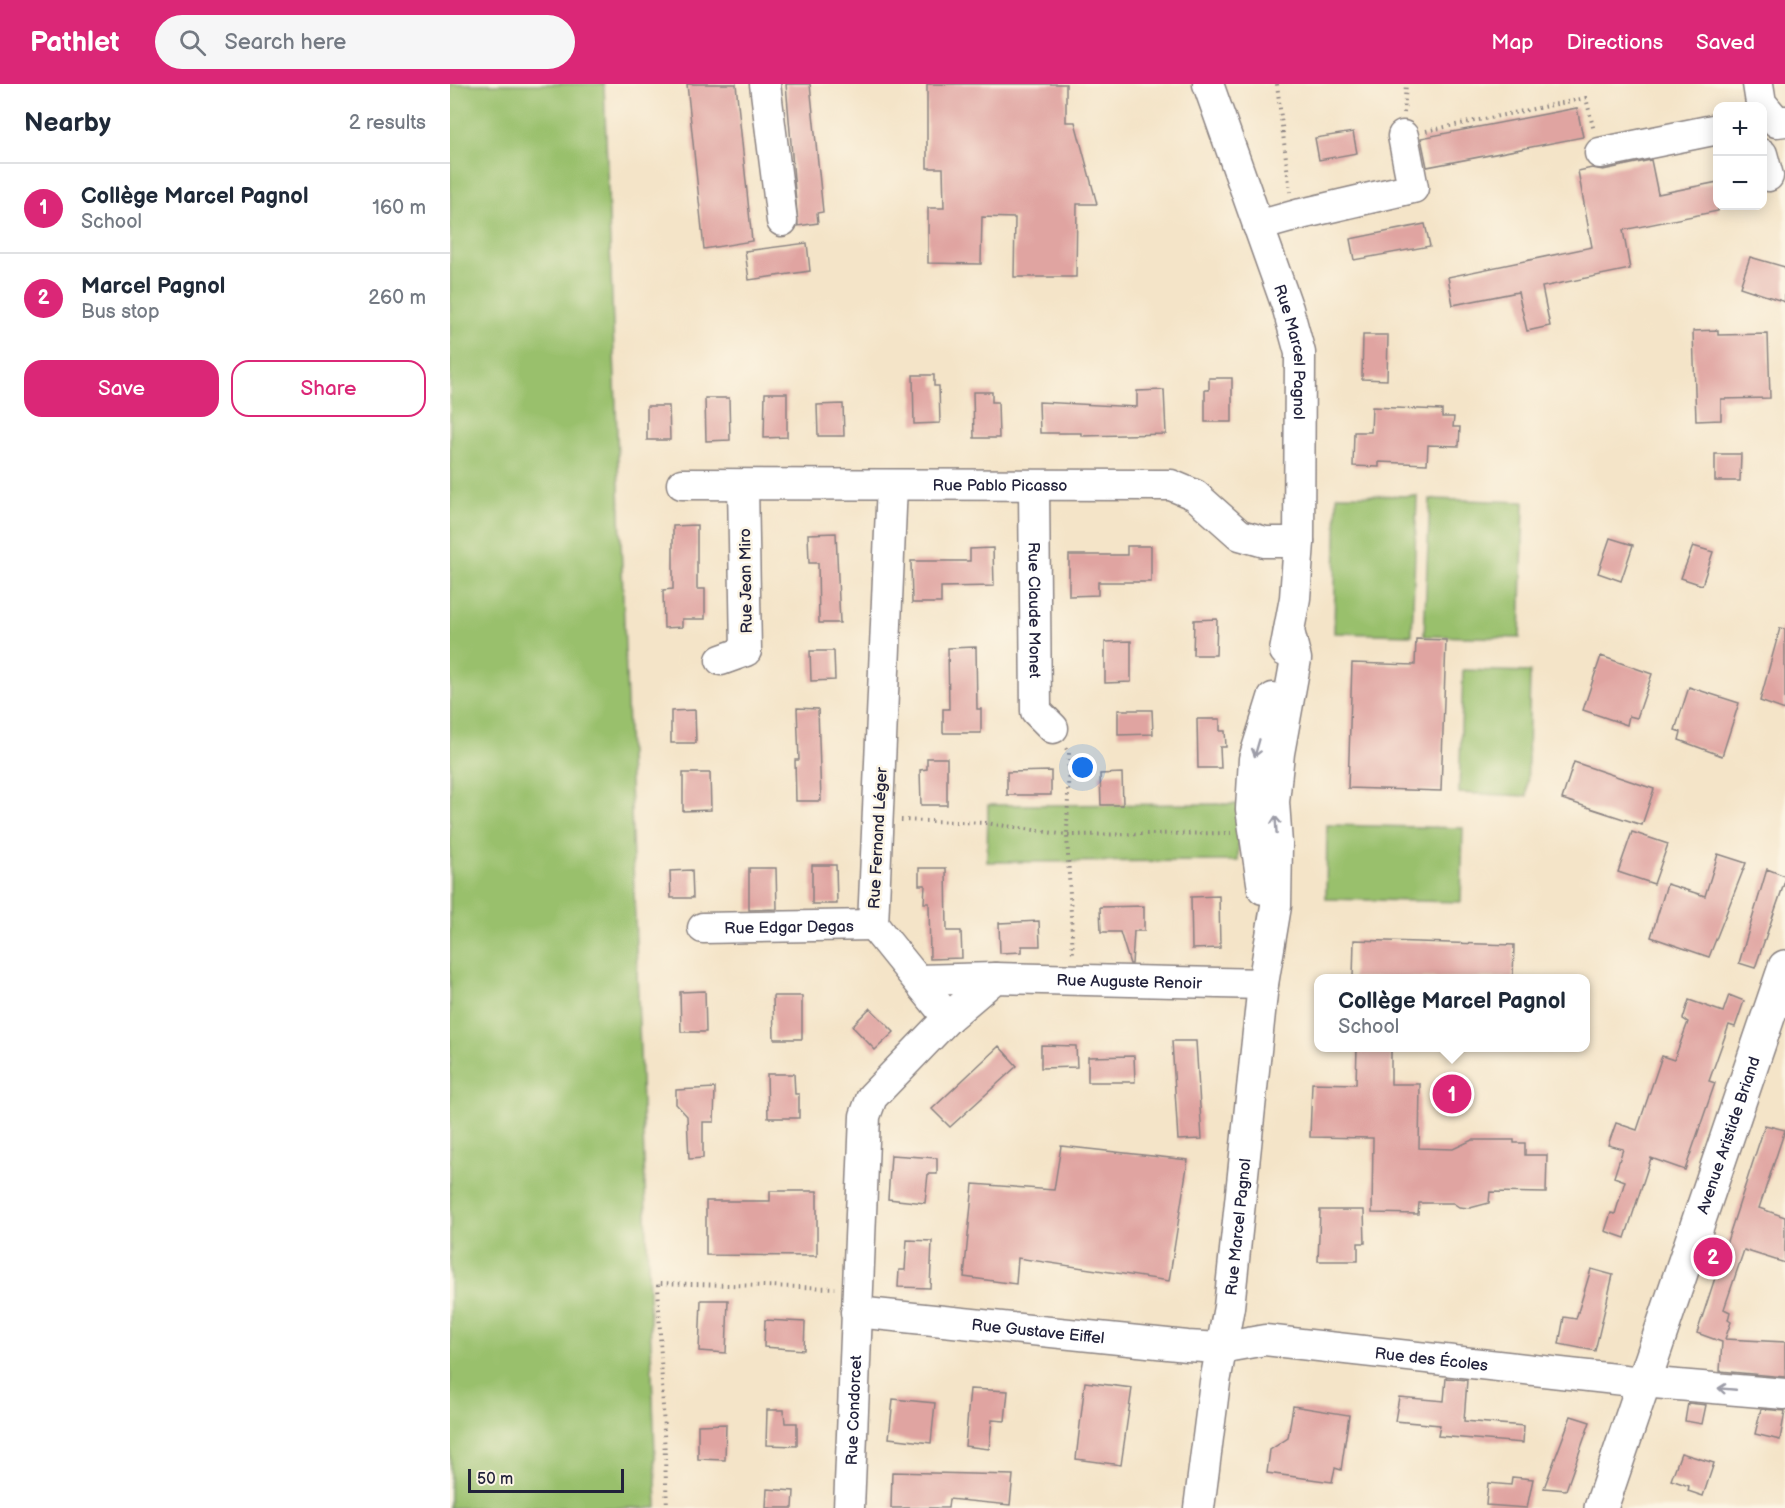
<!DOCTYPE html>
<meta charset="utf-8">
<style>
:root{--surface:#fff;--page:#f6f6f7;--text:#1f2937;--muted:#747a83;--line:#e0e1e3;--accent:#db2777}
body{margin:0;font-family:"Balsamiq Sans",sans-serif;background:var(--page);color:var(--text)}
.controls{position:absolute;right:18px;top:18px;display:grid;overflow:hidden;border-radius:12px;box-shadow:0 3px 15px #0003}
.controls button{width:54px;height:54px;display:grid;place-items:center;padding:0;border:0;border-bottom:2px solid var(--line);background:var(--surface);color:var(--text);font:30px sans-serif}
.scale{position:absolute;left:18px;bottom:15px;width:156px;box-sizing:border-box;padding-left:6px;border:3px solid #22223b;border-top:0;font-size:16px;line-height:21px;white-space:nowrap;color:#22223b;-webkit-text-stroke:4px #fcf5e5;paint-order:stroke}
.you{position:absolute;left:633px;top:684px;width:21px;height:21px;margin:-15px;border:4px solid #fff;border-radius:50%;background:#1a73e8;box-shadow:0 0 0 9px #1a73e833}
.badge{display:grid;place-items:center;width:39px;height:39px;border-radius:50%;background:var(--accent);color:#fff;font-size:20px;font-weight:700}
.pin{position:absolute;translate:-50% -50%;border:3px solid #fff;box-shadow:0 2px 6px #0006}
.popup{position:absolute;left:864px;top:890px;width:276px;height:78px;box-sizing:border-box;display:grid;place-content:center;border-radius:12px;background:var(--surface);filter:drop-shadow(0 2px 4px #0005);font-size:20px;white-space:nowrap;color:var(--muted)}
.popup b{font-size:22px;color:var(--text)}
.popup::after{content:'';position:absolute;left:50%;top:100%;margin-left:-12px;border:12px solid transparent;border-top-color:var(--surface)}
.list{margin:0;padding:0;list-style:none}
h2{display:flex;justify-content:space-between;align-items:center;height:78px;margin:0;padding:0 24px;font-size:26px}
h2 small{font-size:20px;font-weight:400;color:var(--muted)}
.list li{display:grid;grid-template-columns:39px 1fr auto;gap:18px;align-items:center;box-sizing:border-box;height:90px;padding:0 24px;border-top:2px solid var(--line)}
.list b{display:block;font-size:22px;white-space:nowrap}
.list p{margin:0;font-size:20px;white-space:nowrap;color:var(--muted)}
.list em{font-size:20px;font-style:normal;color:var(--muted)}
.actions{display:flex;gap:12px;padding:18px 24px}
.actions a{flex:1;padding:14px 0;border:2px solid var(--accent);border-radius:18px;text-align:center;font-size:21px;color:var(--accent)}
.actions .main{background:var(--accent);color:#fff}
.icon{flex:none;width:33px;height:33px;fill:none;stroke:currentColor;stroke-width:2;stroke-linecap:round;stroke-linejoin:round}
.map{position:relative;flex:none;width:1335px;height:1424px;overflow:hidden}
header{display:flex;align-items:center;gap:36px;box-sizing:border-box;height:84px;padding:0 30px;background:var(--accent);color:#fff}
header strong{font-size:28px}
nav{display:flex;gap:33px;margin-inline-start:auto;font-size:21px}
.search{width:420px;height:54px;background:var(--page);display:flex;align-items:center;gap:15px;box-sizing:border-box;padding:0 21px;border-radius:33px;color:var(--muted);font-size:22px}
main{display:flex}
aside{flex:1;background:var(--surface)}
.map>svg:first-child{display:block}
</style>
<header>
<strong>Pathlet</strong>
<div class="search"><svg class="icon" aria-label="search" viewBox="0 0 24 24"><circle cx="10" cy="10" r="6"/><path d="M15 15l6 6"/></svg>Search here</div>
<nav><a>Map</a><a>Directions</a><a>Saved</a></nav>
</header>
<main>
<aside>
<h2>Nearby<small>2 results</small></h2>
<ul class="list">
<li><span class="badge">1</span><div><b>Collège Marcel Pagnol</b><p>School</p></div><em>160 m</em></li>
<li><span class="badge">2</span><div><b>Marcel Pagnol</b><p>Bus stop</p></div><em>260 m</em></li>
</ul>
<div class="actions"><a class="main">Save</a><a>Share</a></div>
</aside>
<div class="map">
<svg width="1335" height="1424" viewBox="0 0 1335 1424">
<rect width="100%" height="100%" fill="#fcf5e5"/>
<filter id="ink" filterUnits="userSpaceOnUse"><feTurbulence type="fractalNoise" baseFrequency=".0167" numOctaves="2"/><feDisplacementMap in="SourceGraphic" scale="12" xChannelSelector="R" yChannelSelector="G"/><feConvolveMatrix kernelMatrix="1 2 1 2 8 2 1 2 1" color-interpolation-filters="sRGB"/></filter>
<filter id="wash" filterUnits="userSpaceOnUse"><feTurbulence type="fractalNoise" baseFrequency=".008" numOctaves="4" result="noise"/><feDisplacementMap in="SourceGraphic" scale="24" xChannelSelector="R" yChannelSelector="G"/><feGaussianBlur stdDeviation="1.35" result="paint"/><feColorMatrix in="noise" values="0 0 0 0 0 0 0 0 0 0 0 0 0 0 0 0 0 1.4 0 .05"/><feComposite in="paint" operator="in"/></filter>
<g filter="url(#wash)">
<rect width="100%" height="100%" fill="#f4e4c8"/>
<path fill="#99c06c" stroke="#5e7154" stroke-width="1.5" d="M 0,0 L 154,0 L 207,1424 L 0,1424 Z
M 887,411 L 967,412 L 962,551 L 884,549 Z
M 980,415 L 1074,418 L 1070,554 L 974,552 Z
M 1013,586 L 1080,588 L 1077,712 L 1009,709 Z
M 790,720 L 788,777 L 537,778 L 538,721 Z
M 877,741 L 1013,744 L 1011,818 L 876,815 Z"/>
<g id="blocks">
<path fill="#e0a4a1" d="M 237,0 L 286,0 L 302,157 L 254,165 Z
M 336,0 L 360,0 L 373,128 L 367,129 L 368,139 L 348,142 Z
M 477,0 L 616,0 L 616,38 L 625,38 L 647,120 L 627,120 L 626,193 L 564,193 L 565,134 L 532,133 L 531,180 L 478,179 L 478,124 L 494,124 L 493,84 L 477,84 Z
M 1127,24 L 1133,53 L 977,83 L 971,54 Z
M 903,48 L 907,69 L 869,76 L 865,54 Z
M 1201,76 L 1208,110 L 1268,98 L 1268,127 L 1173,146 L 1180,185 L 1092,203 L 1100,242 L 1077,247 L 1068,208 L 1003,221 L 998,193 L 1142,163 L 1128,87 L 1142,84 L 1153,86 Z
M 975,140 L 980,162 L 904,176 L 900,155 Z
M 357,159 L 360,187 L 299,196 L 295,167 Z
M 1300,173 L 1335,183 L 1335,218 L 1290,203 Z
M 1268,246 L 1268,251 L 1318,250 L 1320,314 L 1271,315 L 1271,336 L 1246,337 L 1243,247 Z
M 913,251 L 938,251 L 937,296 L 912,295 Z
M 463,291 L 484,291 L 484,302 L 489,302 L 490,339 L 464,340 Z
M 759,294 L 782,294 L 782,338 L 755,338 L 755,306 L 759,306 Z
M 714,306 L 716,350 L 631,352 L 631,349 L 590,349 L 589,318 L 687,323 L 687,307 Z
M 523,308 L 542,308 L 542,318 L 548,318 L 549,354 L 524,354 Z
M 315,309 L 337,309 L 337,353 L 314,354 Z
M 255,314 L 279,314 L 280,356 L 256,357 Z
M 393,320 L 394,352 L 368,352 L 367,321 Z
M 197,322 L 219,322 L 220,356 L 197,356 Z
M 922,323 L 992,326 L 992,333 L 1004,333 L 1003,343 L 1010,343 L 1009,362 L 978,361 L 977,380 L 929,378 L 929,383 L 903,382 L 904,348 L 921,348 Z
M 1265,370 L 1291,370 L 1290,397 L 1265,397 Z
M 247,441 L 247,505 L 255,505 L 255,535 L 232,535 L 232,543 L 214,544 L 213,506 L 223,505 L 223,442 Z
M 386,449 L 390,539 L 369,539 L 368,479 L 359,479 L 358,450 Z
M 1160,454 L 1183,461 L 1171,497 L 1148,489 Z
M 677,462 L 701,462 L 701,498 L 648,498 L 648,511 L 619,512 L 619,471 L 677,471 Z
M 1243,462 L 1263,468 L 1252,501 L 1231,494 Z
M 543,464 L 544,502 L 491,503 L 491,519 L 462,519 L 461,477 L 520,477 L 520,465 Z
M 767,535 L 766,571 L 743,571 L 744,536 Z
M 1330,544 L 1335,545 L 1335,626 L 1310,617 Z
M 966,555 L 996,556 L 991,707 L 898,704 L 902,579 L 965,581 Z
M 681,557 L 681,598 L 655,599 L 655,558 Z
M 526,563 L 527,625 L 531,625 L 531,649 L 493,649 L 493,625 L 499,625 L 498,564 Z
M 360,567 L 384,567 L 385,596 L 361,597 Z
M 1151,572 L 1202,590 L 1187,634 L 1179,632 L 1177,641 L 1133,626 Z
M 1239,603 L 1289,619 L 1272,672 L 1229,656 L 1231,648 L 1225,646 Z
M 347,624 L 368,625 L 371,717 L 346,717 L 345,676 L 349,676 Z
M 245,626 L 246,659 L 221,659 L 221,627 Z
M 668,626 L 702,626 L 703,650 L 668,651 Z
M 747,635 L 770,635 L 770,647 L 775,647 L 776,663 L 770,663 L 771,684 L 748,684 Z
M 477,674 L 497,674 L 497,721 L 471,721 L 470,686 L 477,685 Z
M 1124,678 L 1204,705 L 1192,741 L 1112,715 Z
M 601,687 L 601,711 L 557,711 L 557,688 Z
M 233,689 L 260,689 L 261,726 L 233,727 Z
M 672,689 L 673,721 L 651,721 L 650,690 Z
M 1182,748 L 1218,760 L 1204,800 L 1168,788 Z
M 1268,770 L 1296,779 L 1259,873 L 1201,853 L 1217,800 L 1255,812 Z
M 362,781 L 386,781 L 387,820 L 362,820 Z
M 299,784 L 326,784 L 327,825 L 299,826 Z
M 469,784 L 496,784 L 497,847 L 511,847 L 512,874 L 480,875 L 479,819 L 474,819 L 475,801 L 469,801 Z
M 1317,785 L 1335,792 L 1335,797 L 1305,884 L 1289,879 Z
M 242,786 L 243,814 L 221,814 L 220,787 Z
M 769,812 L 770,864 L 742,865 L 741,813 Z
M 694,822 L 694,847 L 684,847 L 682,880 L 680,880 L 670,848 L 651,848 L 650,823 Z
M 589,837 L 590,862 L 572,862 L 572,868 L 550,869 L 549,839 Z
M 904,856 L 1064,861 L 1063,894 L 903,894 Z
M 255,907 L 256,948 L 231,948 L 230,908 Z
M 1279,911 L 1294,917 L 1285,943 L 1279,941 L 1259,997 L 1265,999 L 1235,1086 L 1201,1074 L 1175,1154 L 1155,1147 L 1161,1129 L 1165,1130 L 1175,1097 L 1164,1093 L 1173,1065 L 1158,1061 L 1166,1039 L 1187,1046 L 1212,972 L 1224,976 L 1238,938 L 1233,935 L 1239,916 L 1273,928 Z
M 323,912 L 352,912 L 352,955 L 324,955 Z
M 420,924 L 444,948 L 425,966 L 402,942 Z
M 722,957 L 746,957 L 752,1055 L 728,1056 Z
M 591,961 L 626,962 L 627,983 L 591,984 Z
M 549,962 L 567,982 L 500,1043 L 482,1025 Z
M 907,963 L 941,963 L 941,1000 L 970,1000 L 969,1064 L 1003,1065 L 1022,1056 L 1064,1056 L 1064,1059 L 1075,1059 L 1075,1071 L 1097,1071 L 1096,1109 L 1040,1108 L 1039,1119 L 1020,1124 L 1009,1123 L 1003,1119 L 969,1119 L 968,1130 L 922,1129 L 923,1054 L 860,1053 L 862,999 L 906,1000 Z
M 684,972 L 685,998 L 638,998 L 638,973 Z
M 317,990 L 344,990 L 345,1010 L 349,1010 L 349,1034 L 318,1034 Z
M 265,1004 L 264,1038 L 253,1038 L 253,1074 L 239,1075 L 237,1032 L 226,1020 L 226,1006 Z
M 1315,1041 L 1335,1046 L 1309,1124 L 1335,1133 L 1335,1179 L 1294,1166 L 1274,1225 L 1280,1228 L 1278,1236 L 1281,1238 L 1275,1255 L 1335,1258 L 1335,1293 L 1270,1287 L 1272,1258 L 1247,1249 Z
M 611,1062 L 738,1076 L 719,1197 L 568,1174 L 566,1200 L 514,1193 L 523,1100 L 604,1106 Z
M 441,1071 L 487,1074 L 487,1090 L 478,1090 L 475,1119 L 438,1115 Z
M 320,1107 L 367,1107 L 367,1172 L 256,1171 L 256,1117 L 320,1117 Z
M 870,1126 L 914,1126 L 915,1159 L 908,1159 L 908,1177 L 868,1177 Z
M 457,1156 L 482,1157 L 480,1204 L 448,1203 L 449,1186 L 455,1186 Z
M 1141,1185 L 1163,1191 L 1145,1267 L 1109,1260 L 1114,1233 L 1126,1235 Z
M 251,1216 L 278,1216 L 276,1269 L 249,1267 Z
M 315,1236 L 355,1238 L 354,1266 L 314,1263 Z
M 996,1294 L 1017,1296 L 1014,1337 L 1074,1342 L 1073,1359 L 988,1352 L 990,1341 L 945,1337 L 949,1313 L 994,1317 Z
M 635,1298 L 682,1304 L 671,1381 L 626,1375 Z
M 520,1305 L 558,1307 L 555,1337 L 542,1336 L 539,1365 L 515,1362 Z
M 443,1315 L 485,1319 L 481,1359 L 439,1354 Z
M 1238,1319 L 1256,1321 L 1252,1340 L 1235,1337 Z
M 843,1322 L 899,1331 L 891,1386 L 885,1384 L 882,1398 L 817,1389 L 820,1366 L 838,1354 Z
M 1311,1325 L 1335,1327 L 1330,1356 L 1305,1350 Z
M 317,1326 L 334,1326 L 335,1339 L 347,1339 L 347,1362 L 316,1361 Z
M 1121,1332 L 1140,1338 L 1116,1406 L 1094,1404 Z
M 276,1340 L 275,1376 L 248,1375 L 248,1341 Z
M 1231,1369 L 1264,1379 L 1253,1412 L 1238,1407 L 1239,1402 L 1221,1396 Z
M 442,1388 L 563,1391 L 560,1421 L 499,1415 L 498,1424 L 441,1424 Z
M 1062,1393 L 1083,1395 L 1077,1424 L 1036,1421 L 1038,1399 L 1061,1401 Z
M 317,1405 L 344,1407 L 343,1424 L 316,1424 Z"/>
</g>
</g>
<g filter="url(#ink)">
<use href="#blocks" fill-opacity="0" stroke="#8b8382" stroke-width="1.5"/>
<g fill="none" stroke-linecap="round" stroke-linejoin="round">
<g stroke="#8b8382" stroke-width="33">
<g id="minor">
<path d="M 315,0 L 332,137"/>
<path id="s1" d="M 758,0 L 838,225 L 850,269 L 849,458 L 845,514 L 835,567"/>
<path d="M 1308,0 L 1311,19 L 1327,38 L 1335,37"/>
<path d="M 1150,69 L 1268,45"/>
<path d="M 1312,70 L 1318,92"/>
<path d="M 808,142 L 851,130 L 963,104 L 953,52"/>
<path id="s2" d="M 232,400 L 721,401 L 745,411 L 790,451 L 815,458 L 849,458"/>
<path d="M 442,401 L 423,841 L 498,934"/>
<path id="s3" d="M 584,402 L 586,627 L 603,644"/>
<path d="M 271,576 L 296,567 L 293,401"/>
<path d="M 813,805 L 801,725 L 804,675 L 823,614"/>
<path id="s4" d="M 253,844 L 423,841"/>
<path d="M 468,896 L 545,894"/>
<path id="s5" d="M 406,1228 L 737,1262 L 770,1264 L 815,1256 L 1192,1298 L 1335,1310"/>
<path id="s6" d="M 399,1424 L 415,1032 L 422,1013 L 498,934 L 545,894 L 813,900"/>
<path id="s7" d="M 749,1424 L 765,1298 L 779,1223 L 813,900 L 826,822 L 827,760 L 824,718 L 829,669 L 846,575 L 839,547"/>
</g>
</g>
<g stroke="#8b8382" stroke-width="36">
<g id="major">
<path id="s8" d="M 1151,1424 L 1335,883"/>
</g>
</g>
<path stroke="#8b8382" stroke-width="4" stroke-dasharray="1.5 4.5" stroke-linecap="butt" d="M 827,0 L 840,108
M 954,29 L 956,0
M 976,47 L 1136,14 L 1144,47
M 616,664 L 619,669 L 617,751 L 623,871
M 451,736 L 536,739 L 617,751 L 781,749
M 217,1424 L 208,1199 L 385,1204"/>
<use href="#minor" stroke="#fff" stroke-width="30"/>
<use href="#major" stroke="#fff" stroke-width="33"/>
</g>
<defs><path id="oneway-shaft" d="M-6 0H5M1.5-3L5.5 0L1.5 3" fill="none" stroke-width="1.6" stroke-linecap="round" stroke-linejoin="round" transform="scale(1.5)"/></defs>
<g stroke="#9c9ca7">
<use href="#oneway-shaft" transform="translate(807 664) rotate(106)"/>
<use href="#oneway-shaft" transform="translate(826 741) rotate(-94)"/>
<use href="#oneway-shaft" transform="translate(1277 1305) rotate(-175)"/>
</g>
</g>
<g text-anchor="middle" stroke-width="5" stroke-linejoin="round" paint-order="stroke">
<g font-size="16" fill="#22223b" stroke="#fcf5e5">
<text dy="6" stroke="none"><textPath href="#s1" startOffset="282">Rue Marcel Pagnol</textPath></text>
<text dy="6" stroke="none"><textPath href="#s2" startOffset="318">Rue Pablo Picasso</textPath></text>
<text transform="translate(295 497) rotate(-91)" y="6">Rue Jean Miro</text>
<text dy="6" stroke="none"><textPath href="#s3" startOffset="124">Rue Claude Monet</textPath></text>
<text transform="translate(427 754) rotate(-87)" y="6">Rue Fernand Léger</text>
<text dy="6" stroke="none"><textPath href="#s4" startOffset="86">Rue Edgar Degas</textPath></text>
<text dy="6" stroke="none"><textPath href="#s6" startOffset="718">Rue Auguste Renoir</textPath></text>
<text dy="6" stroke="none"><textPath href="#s8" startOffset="394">Avenue Aristide Briand</textPath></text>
<text dy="6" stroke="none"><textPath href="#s7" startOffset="284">Rue Marcel Pagnol</textPath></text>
<text dy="6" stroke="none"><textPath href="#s5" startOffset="183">Rue Gustave Eiffel</textPath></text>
<text dy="6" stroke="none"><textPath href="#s5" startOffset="579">Rue des Écoles</textPath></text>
<text dy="6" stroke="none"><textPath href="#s6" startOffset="98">Rue Condorcet</textPath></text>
</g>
</g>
</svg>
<div class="controls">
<button>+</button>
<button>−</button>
</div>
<div class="scale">50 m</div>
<div class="you"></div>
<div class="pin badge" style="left:1002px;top:1010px">1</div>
<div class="popup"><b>Collège Marcel Pagnol</b>School</div>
<div class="pin badge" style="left:1263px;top:1173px">2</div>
</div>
</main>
